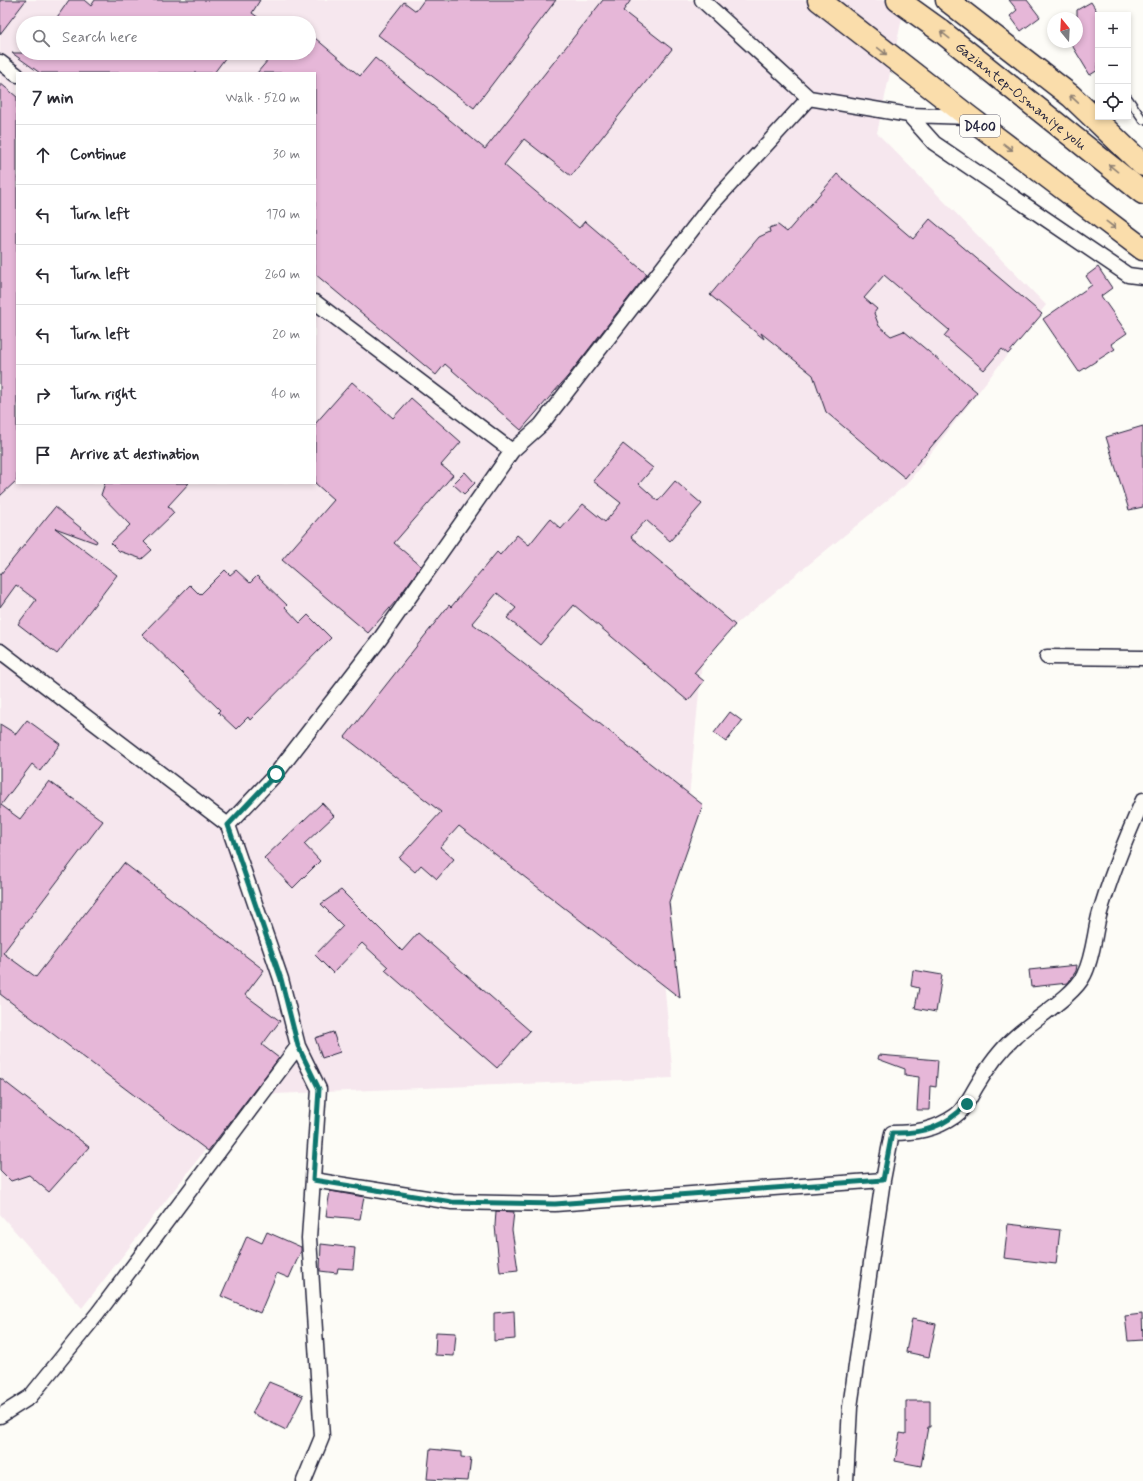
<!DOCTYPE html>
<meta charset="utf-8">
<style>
:root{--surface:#fff;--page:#f2f2f3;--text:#2b2b33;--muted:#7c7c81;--line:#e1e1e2}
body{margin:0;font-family:Mynerve,sans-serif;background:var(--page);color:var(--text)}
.controls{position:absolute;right:12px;top:12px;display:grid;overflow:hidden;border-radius:0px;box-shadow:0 2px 6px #0003}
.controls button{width:36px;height:36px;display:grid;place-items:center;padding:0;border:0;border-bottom:1px solid var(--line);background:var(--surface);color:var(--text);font:20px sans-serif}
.compass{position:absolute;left:1047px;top:12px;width:36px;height:36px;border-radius:50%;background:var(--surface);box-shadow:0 2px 6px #0003;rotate:342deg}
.stop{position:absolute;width:12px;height:12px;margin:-9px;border:3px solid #0f766e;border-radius:50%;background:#fff}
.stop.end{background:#0f766e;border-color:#fff;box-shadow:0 1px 4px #0008}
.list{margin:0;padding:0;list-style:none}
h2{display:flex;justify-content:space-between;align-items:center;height:52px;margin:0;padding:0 16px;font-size:17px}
h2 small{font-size:13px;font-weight:400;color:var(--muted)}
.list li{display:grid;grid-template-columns:26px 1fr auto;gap:12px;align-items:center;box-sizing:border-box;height:60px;padding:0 16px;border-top:1px solid var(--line)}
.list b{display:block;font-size:15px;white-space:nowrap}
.list em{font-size:13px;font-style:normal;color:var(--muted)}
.icon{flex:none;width:22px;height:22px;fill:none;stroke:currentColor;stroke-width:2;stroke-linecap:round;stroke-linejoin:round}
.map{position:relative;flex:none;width:1143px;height:1481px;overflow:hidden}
.search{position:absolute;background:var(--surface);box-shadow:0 2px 6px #0003;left:16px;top:16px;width:300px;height:44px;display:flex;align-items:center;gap:10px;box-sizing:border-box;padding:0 14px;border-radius:22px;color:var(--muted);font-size:15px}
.panel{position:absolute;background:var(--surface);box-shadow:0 2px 6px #0003;left:16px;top:72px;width:300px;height:412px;border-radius:0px}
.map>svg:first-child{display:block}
</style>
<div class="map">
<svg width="1143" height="1481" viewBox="0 0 1143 1481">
<rect width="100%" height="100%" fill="#fdfcf7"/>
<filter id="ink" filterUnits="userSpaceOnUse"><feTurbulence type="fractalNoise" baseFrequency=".025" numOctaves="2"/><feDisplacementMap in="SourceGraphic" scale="8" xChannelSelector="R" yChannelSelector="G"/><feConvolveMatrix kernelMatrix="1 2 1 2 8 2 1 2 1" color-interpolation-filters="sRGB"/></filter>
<g filter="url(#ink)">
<path fill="#f6e7ee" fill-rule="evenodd" d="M 0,0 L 906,0 L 877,133 L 1046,305 L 906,485 L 703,651 L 688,808 L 656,893 L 673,1078 L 248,1095 L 82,1308 L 0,1214 ZM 23,23 L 309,23 L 309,53 L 23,53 ZM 17,73 L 315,73 L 315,483 L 17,483 Z"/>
<path fill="#e6b7d8" stroke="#22223b" d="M 0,0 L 26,0 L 0,34 Z
M 69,0 L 84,0 L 91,6 L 95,0 L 260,0 L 252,13 L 266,23 L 53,23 Z
M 424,0 L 556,0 L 474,108 L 378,35 L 404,2 L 416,11 Z
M 603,0 L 631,0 L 623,11 L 672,49 L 571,176 L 524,139 L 504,165 L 579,228 L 585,221 L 647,274 L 568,376 L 521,430 L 445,364 L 436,375 L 315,274 L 315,73 L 257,73 L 274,53 L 309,54 L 309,33 L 360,76 L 375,58 L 485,149 Z
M 1009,0 L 1027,0 L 1040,17 L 1021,31 L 1010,16 L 1017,10 Z
M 1091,2 L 1098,13 L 1098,70 L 1090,75 L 1070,42 L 1077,42 L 1077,10 Z
M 12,53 L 229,53 L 214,73 L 40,73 Z
M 0,83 L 17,97 L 17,480 L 0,496 Z
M 837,174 L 913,239 L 930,219 L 1042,314 L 1008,354 L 1002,349 L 984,370 L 944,336 L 949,330 L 884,275 L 864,298 L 877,309 L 874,313 L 879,326 L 891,336 L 904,331 L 977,392 L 905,478 L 826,412 L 813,375 L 761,333 L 764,339 L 710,295 L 759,237 L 770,232 L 769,228 L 778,225 L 787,232 Z
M 1098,267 L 1112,288 L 1101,296 L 1127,333 L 1111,344 L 1115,349 L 1079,372 L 1043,319 L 1092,285 L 1086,276 Z
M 352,382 L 393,418 L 411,398 L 461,442 L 441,465 L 453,475 L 394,543 L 421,566 L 396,601 L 368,633 L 282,560 L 334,500 L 315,483 L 315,424 Z
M 1143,426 L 1143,507 L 1129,510 L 1106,437 Z
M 623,444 L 653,468 L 639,484 L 658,501 L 675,481 L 702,504 L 670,541 L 646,520 L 631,537 L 735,625 L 694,673 L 704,681 L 688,701 L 574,605 L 540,645 L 507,618 L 516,608 L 497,593 L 472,623 L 703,805 L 669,902 L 680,998 L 459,826 L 440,847 L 454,859 L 437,879 L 421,865 L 415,872 L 399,858 L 441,812 L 345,737 L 449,605 L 451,607 L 497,552 L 500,555 L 517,535 L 529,545 L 550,519 L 561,529 L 583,504 L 605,522 L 621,503 L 593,481 Z
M 465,472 L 475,483 L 464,494 L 453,484 Z
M 105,483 L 189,483 L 168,506 L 174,513 L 144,542 L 152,550 L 142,559 L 119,551 L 111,543 L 130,525 L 101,495 Z
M 55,507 L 97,541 L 96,543 L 55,528 L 117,575 L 57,654 L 18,624 L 36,600 L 16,585 L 0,607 L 0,575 Z
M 225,570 L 230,575 L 236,570 L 250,583 L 257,576 L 287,605 L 285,607 L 300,623 L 308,615 L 331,638 L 250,720 L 248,717 L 236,729 L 218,712 L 220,710 L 142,634 L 190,585 L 200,595 Z
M 730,712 L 742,721 L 726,742 L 714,733 Z
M 27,720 L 60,744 L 40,771 L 32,764 L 1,805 L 20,819 L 49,781 L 103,821 L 3,953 L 36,977 L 124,863 L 264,970 L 245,995 L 280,1021 L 262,1045 L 279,1058 L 208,1151 L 0,994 L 0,724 L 16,734 Z
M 322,803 L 334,816 L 304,844 L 320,861 L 293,888 L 264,858 Z
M 341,890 L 402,951 L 418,933 L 530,1031 L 497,1068 L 385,970 L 388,967 L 362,943 L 333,973 L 315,955 L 343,926 L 321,904 Z
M 1077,965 L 1076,971 L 1068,983 L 1031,987 L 1029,970 Z
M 913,970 L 942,975 L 936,1012 L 915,1008 L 919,988 L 911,986 Z
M 333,1032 L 340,1052 L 322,1058 L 315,1038 Z
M 879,1055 L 938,1060 L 936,1087 L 930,1086 L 929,1110 L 917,1110 L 919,1077 L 905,1075 L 905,1069 L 878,1059 Z
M 0,1078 L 89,1147 L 49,1192 L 29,1175 L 11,1181 L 0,1170 Z
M 330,1191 L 364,1197 L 360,1219 L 326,1216 Z
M 496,1211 L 514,1212 L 512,1230 L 518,1270 L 500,1272 L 495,1226 Z
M 1008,1224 L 1060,1230 L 1056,1264 L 1004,1258 Z
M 267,1232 L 301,1247 L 301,1251 L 289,1278 L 277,1273 L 260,1313 L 221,1296 L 247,1236 L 262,1243 Z
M 321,1244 L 355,1248 L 353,1269 L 338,1268 L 337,1273 L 320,1271 Z
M 514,1311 L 515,1339 L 494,1341 L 494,1313 Z
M 1142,1314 L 1143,1340 L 1128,1341 L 1125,1316 Z
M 912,1319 L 936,1324 L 929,1357 L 906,1352 Z
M 436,1332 L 456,1333 L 454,1356 L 435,1355 Z
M 269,1382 L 303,1396 L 286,1430 L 252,1413 Z
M 906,1401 L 930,1401 L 930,1427 L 928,1427 L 921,1466 L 895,1461 L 900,1433 L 906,1434 Z
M 430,1449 L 461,1452 L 461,1457 L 471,1458 L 468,1481 L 427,1479 Z"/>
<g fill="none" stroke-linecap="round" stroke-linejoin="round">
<g stroke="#22223b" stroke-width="10">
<path id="service" d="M 1128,98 L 1143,120"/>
</g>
<g stroke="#22223b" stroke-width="17">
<path id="minor" d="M 0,62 L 17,75
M 809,98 L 909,115 L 969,117
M 909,115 L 934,143 L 1128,275 L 1143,277
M 315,302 L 512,451
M 0,651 L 228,825
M 1047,657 L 1143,658
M 313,1180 L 452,1202 L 555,1204 L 883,1180
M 0,1416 L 30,1397 L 98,1313 L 298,1046
M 304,1481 L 322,1437 L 309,1238 L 319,1089 L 298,1046 L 281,979 L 228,825 L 276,774 L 380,639 L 512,451 L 541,425 L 712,204 L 809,98 L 702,0
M 846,1481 L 850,1407 L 883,1180 L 892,1133 C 915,1133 935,1130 955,1116 C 965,1109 970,1097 976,1087 C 986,1070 999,1051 1015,1037 C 1033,1020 1075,995 1084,975 C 1093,957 1094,936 1099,916 C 1110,876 1126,838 1143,800"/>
</g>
<g stroke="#22223b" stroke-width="25">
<g id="trunk">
<path d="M 819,0 L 969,117 L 1143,249"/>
<path id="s1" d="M 898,0 L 941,31 L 1143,193"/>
<path d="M 947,0 L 1071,96 L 1143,165"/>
</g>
</g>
<use href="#service" stroke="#fdfcf7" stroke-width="7"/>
<use href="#minor" stroke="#fdfcf7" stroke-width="14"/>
<use href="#trunk" stroke="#faddab" stroke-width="22"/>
</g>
<defs><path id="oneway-shaft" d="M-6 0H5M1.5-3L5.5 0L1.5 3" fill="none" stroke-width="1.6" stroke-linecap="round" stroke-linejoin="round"/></defs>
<g stroke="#8e8073">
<use href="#oneway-shaft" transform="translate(945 35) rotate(-142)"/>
<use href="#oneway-shaft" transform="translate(882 51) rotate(38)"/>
<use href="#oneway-shaft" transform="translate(1074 99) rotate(-137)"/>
<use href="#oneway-shaft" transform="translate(1008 147) rotate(37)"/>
<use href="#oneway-shaft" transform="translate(1113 168) rotate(-141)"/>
<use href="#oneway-shaft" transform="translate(1111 225) rotate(37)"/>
</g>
</g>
<g fill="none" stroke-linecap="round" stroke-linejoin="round" filter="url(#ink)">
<path stroke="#0f766e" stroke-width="5" d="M 276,774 L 228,825 L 281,979 L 298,1046 L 319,1089 L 313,1180 L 452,1202 L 555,1204 L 883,1180 L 892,1133 C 923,1134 945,1127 967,1104"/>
</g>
<g text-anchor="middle" stroke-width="4" stroke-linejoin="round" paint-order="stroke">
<rect fill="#fdfcf7" stroke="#646373" stroke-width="1" x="960" y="115" width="40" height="22" rx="3"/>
<g font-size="13" font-weight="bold" fill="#22223b">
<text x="980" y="131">D400</text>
</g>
<g font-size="14" fill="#22223b" stroke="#fdfcf7">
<text dy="5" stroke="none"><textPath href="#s1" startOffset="156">Gaziantep-Osmaniye yolu</textPath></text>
</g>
</g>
</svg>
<div class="controls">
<button>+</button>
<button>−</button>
<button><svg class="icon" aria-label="locate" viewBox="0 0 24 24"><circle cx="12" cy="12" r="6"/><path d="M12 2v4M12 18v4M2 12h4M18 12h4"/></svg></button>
</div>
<svg class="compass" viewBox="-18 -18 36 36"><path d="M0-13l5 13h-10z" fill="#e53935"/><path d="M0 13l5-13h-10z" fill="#7c7c81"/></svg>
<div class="stop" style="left:276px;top:774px"></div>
<div class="stop end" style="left:967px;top:1104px"></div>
<div class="search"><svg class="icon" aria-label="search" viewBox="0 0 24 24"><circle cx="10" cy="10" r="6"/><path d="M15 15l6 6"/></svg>Search here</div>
<section class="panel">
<h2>7 min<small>Walk · 520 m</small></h2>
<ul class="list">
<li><svg class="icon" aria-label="ahead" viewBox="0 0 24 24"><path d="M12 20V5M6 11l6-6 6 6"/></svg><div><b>Continue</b></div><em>30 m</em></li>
<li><svg class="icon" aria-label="left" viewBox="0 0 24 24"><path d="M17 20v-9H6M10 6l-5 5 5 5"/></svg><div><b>Turn left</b></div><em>170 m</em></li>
<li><svg class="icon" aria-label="left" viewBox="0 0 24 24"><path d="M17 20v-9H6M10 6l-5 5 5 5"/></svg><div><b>Turn left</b></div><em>260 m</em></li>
<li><svg class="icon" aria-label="left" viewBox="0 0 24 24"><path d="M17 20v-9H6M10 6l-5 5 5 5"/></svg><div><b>Turn left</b></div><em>20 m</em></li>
<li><svg class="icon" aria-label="right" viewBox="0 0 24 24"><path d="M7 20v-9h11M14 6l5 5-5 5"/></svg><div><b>Turn right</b></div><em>40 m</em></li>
<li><svg class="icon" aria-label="arrive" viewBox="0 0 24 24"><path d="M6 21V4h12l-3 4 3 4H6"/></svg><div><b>Arrive at destination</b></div></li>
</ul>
</section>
</div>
